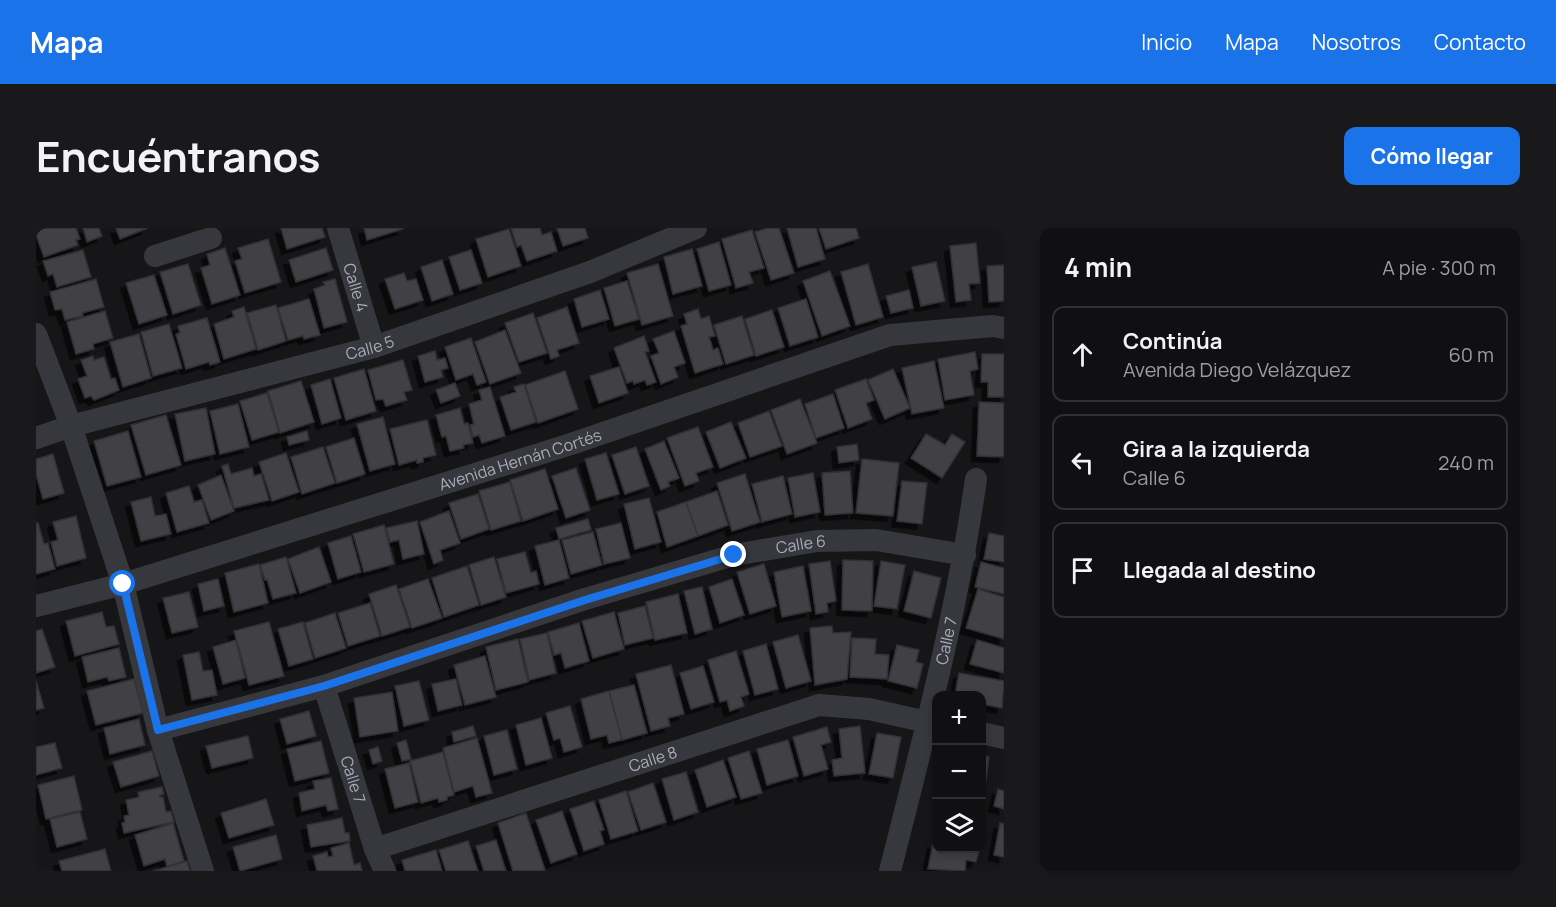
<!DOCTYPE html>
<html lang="es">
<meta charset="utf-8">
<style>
:root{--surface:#101012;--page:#19191b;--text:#f1f3f6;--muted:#9c9d9f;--line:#303032;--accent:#1a73e8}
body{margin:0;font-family:Manrope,sans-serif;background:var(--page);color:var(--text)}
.controls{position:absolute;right:18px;bottom:18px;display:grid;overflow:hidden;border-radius:12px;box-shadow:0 3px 9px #0003}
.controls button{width:54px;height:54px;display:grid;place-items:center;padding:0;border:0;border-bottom:2px solid var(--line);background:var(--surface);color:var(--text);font:30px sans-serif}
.stop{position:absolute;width:18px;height:18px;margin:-14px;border:4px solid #1a73e8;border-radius:50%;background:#fff}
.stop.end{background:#1a73e8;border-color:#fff;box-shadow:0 2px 6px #0008}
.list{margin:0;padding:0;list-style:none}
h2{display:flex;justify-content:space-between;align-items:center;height:78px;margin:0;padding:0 24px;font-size:26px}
h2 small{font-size:20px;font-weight:400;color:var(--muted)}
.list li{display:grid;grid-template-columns:39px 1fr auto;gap:18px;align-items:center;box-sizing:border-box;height:96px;margin:0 12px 12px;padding:0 12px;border:2px solid var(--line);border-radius:12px}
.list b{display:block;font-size:22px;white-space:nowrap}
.list p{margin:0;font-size:20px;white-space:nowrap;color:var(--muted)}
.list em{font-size:20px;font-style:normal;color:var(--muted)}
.icon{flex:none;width:33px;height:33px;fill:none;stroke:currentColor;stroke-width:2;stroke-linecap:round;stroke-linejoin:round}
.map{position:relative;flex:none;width:968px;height:643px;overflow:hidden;border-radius:12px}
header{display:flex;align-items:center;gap:36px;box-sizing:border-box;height:84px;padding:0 30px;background:var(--accent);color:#fff}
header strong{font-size:28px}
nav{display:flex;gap:33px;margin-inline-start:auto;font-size:21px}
.intro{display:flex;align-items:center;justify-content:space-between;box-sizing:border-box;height:144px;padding:0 36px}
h1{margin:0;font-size:42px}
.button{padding:15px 27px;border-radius:12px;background:var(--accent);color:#fff;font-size:21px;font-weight:700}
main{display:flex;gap:36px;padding:0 36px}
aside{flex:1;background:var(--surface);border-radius:12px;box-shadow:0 3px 9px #0003}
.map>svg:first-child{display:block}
</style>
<header>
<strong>Mapa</strong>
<nav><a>Inicio</a><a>Mapa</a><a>Nosotros</a><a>Contacto</a></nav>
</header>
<div class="intro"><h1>Encuéntranos</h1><a class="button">Cómo llegar</a></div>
<main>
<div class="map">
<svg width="968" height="643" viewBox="0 0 968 643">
<defs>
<filter id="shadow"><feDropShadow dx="-5.5" dy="5.5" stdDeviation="0" flood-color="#0009"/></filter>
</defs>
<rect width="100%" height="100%" fill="#161618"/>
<path fill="#404145" stroke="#303034" stroke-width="1.5" filter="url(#shadow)" d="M 0,0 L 40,0 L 44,11 L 40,12 L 42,17 L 8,29 L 0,7 Z
M 47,0 L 63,0 L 66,8 L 51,14 Z
M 80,0 L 112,0 L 84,11 Z
M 245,0 L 286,0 L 289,9 L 251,21 Z
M 328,0 L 367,0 L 367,1 L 331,12 Z
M 475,0 L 504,0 L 506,7 L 515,4 L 521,23 L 491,33 L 485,17 L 481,19 Z
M 521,0 L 549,0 L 552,10 L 527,18 Z
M 732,0 L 743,0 L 758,45 L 735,52 L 719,4 Z
M 751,0 L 780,0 L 789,31 L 762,39 Z
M 783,0 L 820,0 L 823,10 L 790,21 Z
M 473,1 L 485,38 L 452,49 L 440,11 Z
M 716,2 L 728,40 L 713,44 L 717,55 L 700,60 L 686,11 Z
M 232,11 L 245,54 L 209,65 L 199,33 L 206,31 L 202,20 Z
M 683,14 L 695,57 L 673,63 L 661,21 Z
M 940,15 L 944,55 L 933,56 L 935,72 L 920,74 L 914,18 Z
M 189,20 L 204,67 L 176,76 L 165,40 L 174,37 L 171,26 Z
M 290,20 L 297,42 L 260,54 L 253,32 Z
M 656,21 L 666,58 L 637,66 L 628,29 Z
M 47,22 L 55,49 L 21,59 L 17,46 L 12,48 L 7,33 Z
M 435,22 L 446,55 L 424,62 L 413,29 Z
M 406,32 L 417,66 L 396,73 L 385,39 Z
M 900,34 L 909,73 L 885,78 L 876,39 Z
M 152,36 L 165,77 L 137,86 L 124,44 Z
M 622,36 L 637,88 L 606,97 L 591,45 Z
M 832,36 L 847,89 L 820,97 L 805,44 Z
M 968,37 L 968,73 L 953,74 L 951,38 Z
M 794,43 L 814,98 L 786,108 L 767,53 Z
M 368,45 L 371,53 L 380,51 L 387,72 L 359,81 L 349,51 Z
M 118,47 L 131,87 L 103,96 L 90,55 Z
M 60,51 L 68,79 L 46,85 L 47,88 L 29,92 L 26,81 L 19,82 L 14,64 Z
M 299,51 L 311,94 L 288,100 L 278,61 L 289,57 L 287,54 Z
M 591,53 L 603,91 L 579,98 L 568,60 Z
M 564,62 L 573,91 L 546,99 L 538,71 Z
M 873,62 L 877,80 L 855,85 L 850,68 Z
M 273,71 L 284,107 L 268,111 L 267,108 L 252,112 L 242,80 Z
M 770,71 L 782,109 L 754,118 L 742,80 Z
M 240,77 L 250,113 L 222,122 L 211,85 Z
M 208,79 L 220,121 L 188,131 L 178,96 L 198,89 L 196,83 Z
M 531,79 L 543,115 L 521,122 L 523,128 L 515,131 L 501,90 Z
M 662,81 L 665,91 L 673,88 L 679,108 L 673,109 L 677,122 L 682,120 L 687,136 L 659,145 L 645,98 L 651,96 L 648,86 Z
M 736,82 L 748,119 L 720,128 L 709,91 Z
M 69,83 L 77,110 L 57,116 L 58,121 L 40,126 L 31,94 Z
M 497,85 L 511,125 L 483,134 L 469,95 Z
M 706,88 L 718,127 L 690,136 L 678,97 Z
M 171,90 L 184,134 L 174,137 L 173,134 L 150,141 L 140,106 L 144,105 L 142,98 Z
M 133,96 L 146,140 L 117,148 L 105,104 Z
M 469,102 L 485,145 L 454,156 L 439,114 Z
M 638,103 L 649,135 L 638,139 L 642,149 L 625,156 L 615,128 L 623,125 L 617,111 Z
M 103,106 L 115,150 L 87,159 L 74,114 Z
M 608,108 L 613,123 L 609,124 L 620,154 L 611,157 L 609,152 L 598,156 L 597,153 L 591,155 L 578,120 Z
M 435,110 L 450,154 L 441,157 L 437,146 L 420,152 L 409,119 Z
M 399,123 L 401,132 L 409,130 L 412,140 L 405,142 L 407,149 L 389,154 L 382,128 Z
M 939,124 L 942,141 L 934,143 L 938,167 L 909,172 L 902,131 Z
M 946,126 L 968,126 L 968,169 L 952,169 L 952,154 L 945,154 Z
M 57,128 L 58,132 L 68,129 L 75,151 L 79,150 L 83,162 L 58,172 L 55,168 L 49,170 L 42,151 L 51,148 L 45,132 Z
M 367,132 L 376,162 L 368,164 L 371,172 L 350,178 L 347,171 L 340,172 L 332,142 Z
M 898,133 L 908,180 L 876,186 L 866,140 Z
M 583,139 L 592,165 L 563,175 L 554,148 Z
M 328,141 L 340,183 L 310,192 L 298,150 Z
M 857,141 L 874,180 L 849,191 L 832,152 Z
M 529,143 L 542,181 L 502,195 L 489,157 Z
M 294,151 L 305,190 L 286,196 L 275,157 Z
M 830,151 L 838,172 L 830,175 L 836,191 L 812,200 L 799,162 Z
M 265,153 L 278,194 L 244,205 L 232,163 Z
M 419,155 L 424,168 L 405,175 L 400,162 Z
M 488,156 L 500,194 L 475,202 L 464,169 L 480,164 L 478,159 Z
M 454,159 L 469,208 L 446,215 L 443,207 L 437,209 L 434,197 L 438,196 L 433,176 L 446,172 L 443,162 Z
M 231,165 L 243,204 L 216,212 L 204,173 Z
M 797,166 L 808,200 L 780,210 L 769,176 Z
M 764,171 L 781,215 L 751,226 L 735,182 Z
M 943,174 L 968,175 L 968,229 L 941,228 Z
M 202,176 L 213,219 L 184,226 L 174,183 Z
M 170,180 L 179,226 L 149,233 L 139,186 Z
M 424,180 L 428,196 L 432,195 L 437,215 L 427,217 L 428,220 L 414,223 L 410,208 L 406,209 L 400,187 Z
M 733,183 L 746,218 L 714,229 L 702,195 Z
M 130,187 L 145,237 L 110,247 L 95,197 Z
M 347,189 L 359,236 L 334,243 L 321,196 Z
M 391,192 L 400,227 L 387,230 L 387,234 L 381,235 L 381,232 L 363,237 L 354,201 Z
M 695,194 L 710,230 L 684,240 L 670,204 Z
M 662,199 L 677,239 L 660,245 L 663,253 L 649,258 L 631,210 Z
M 92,203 L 105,249 L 71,258 L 58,213 Z
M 271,203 L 273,212 L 253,217 L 251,209 Z
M 890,206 L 909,217 L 916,206 L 929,214 L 906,250 L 875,230 Z
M 318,210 L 329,246 L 301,255 L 290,219 Z
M 628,213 L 643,250 L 632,254 L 634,258 L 625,262 L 609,221 Z
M 821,216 L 823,232 L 803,235 L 801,219 Z
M 287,219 L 299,255 L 266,266 L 255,229 Z
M 600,219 L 613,258 L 589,266 L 576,227 Z
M 250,225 L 263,264 L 236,273 L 223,234 Z
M 570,225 L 583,266 L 561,272 L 549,231 Z
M 17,226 L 28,265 L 7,271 L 0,246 L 0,231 Z
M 826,231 L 863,235 L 857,288 L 820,285 Z
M 192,236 L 195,246 L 216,240 L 218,248 L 225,246 L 233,272 L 198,280 L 186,238 Z
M 540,240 L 554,282 L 530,290 L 516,248 Z
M 509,241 L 522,281 L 487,293 L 474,252 Z
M 814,243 L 817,285 L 789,287 L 786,245 Z
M 777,245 L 784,284 L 759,289 L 752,250 Z
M 709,246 L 724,294 L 696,303 L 681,255 Z
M 185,247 L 198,283 L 175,292 L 162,257 Z
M 747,248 L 756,286 L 726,294 L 716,256 Z
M 866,253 L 891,255 L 886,296 L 861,293 Z
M 474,254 L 485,293 L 455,302 L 443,263 Z
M 153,258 L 158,274 L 166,272 L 173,295 L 141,304 L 130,265 Z
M 681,263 L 692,297 L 662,308 L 650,274 Z
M 442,266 L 453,301 L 425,311 L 413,275 Z
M 115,269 L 119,288 L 130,286 L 135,306 L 105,313 L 95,274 Z
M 613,270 L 625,314 L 599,321 L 588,276 Z
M 650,274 L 662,308 L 631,319 L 621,284 Z
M 413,283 L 424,315 L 404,322 L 407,332 L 398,336 L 384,294 Z
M 40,288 L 50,330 L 21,338 L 15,314 L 22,312 L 17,294 Z
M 552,291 L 555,302 L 523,311 L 520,300 Z
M 381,293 L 388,326 L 367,331 L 363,312 L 354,314 L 350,300 Z
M 0,295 L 2,295 L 8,316 L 12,315 L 19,341 L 0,346 Z
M 585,295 L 594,330 L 568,336 L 560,301 Z
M 348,297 L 358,336 L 328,344 L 317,306 Z
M 557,304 L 566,337 L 535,346 L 526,312 Z
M 953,305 L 968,308 L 968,334 L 948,331 Z
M 315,308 L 325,344 L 302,351 L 292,315 Z
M 523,312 L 533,350 L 509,357 L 499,318 Z
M 283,319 L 295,354 L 264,365 L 252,331 Z
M 489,324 L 495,345 L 500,343 L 503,356 L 470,365 L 461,331 Z
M 250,329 L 260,365 L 237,371 L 231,351 L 229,352 L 224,337 Z
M 458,329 L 470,369 L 445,377 L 433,337 Z
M 807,332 L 837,333 L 836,383 L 806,382 Z
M 794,333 L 800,373 L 791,375 L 792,384 L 780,386 L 773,336 Z
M 845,333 L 869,337 L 861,381 L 838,378 Z
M 945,334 L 968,340 L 968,366 L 939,359 Z
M 223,336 L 232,375 L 198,384 L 189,345 Z
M 728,336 L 740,378 L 714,386 L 701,344 Z
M 431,338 L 443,377 L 408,389 L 396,350 Z
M 767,338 L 775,383 L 746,389 L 738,344 Z
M 878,343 L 905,350 L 895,390 L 868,383 Z
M 182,351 L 188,378 L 168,383 L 162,356 Z
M 392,351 L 406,390 L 376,400 L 363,361 Z
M 696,351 L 708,387 L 684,395 L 673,359 Z
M 360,357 L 374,399 L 346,408 L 333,366 Z
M 666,359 L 676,401 L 659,406 L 648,363 Z
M 942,361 L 968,369 L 968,411 L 930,400 Z
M 153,364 L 162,399 L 136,405 L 127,370 Z
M 642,366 L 651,405 L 619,412 L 610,374 Z
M 334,375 L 344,408 L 312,418 L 302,385 Z
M 609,378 L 617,410 L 589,417 L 582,385 Z
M 66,384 L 70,399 L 78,398 L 83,416 L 39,428 L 30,393 Z
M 578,384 L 588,421 L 557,430 L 546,393 Z
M 299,385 L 310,420 L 279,430 L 269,395 Z
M 233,394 L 248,448 L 213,457 L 198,403 Z
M 267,394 L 277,431 L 253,438 L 242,401 Z
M 543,395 L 553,433 L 529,440 L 525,425 L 518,427 L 512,404 Z
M 796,398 L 797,405 L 815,404 L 811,451 L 779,457 L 774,400 Z
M 6,401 L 19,439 L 0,445 L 0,403 Z
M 511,405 L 520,445 L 493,452 L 484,411 Z
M 762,407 L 775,453 L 750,460 L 737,414 Z
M 816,410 L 840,411 L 839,426 L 853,427 L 851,451 L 814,449 Z
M 482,411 L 492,454 L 460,462 L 450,419 Z
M 200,412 L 209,450 L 187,456 L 177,419 Z
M 941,412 L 968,420 L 968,445 L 934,436 Z
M 730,416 L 742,461 L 719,467 L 707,423 Z
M 861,417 L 883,422 L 880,434 L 887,436 L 881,460 L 852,453 Z
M 83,420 L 90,449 L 73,453 L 71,449 L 52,454 L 46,429 Z
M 700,423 L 713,466 L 705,469 L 708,478 L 694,483 L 691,472 L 684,474 L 672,432 Z
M 163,424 L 167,443 L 176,442 L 181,467 L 156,472 L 147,427 Z
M 449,428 L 460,469 L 429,477 L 418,437 Z
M 635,437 L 648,486 L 632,490 L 634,498 L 615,503 L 600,446 Z
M 667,438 L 678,474 L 655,481 L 644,445 Z
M 923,445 L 968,453 L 966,480 L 945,476 L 945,467 L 919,467 Z
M 98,451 L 107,485 L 60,497 L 51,463 Z
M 420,451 L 426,477 L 402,483 L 396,456 Z
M 0,453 L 8,480 L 0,482 Z
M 383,453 L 393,492 L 368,498 L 359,458 Z
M 598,457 L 611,505 L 586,512 L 573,463 Z
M 573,463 L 586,512 L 573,515 L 571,507 L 555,511 L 545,471 Z
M 356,464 L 362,503 L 324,509 L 318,470 Z
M 534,478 L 546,519 L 528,524 L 524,510 L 518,512 L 510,485 Z
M 273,483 L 280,508 L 251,516 L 244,491 Z
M 505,490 L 516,530 L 490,537 L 480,497 Z
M 103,491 L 109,517 L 74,526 L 68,500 Z
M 437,498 L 440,508 L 418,514 L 416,504 Z
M 824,498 L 829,545 L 798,548 L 796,532 L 806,530 L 803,501 Z
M 791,499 L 795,514 L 785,517 L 792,541 L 768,548 L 757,509 Z
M 471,502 L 481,541 L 458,547 L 448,508 Z
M 841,505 L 865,509 L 857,550 L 833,546 Z
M 212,508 L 217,530 L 176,540 L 170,518 Z
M 441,510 L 456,565 L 440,569 L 437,558 L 418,564 L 407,520 Z
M 370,512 L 375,531 L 366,533 L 361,515 Z
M 752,512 L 762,548 L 731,557 L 721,521 Z
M 285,513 L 293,545 L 259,553 L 251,521 Z
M 19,515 L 26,540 L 0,547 L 0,519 Z
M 342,519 L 346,533 L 337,536 L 333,522 Z
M 116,523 L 123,548 L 85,559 L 77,534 Z
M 713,523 L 726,565 L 705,571 L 692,530 Z
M 407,524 L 418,567 L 411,569 L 411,572 L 403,574 L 402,570 L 385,575 L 374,533 Z
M 945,528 L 953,529 L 950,552 L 945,551 Z
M 687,532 L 700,569 L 671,579 L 659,542 Z
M 373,535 L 382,574 L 359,580 L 349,541 Z
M 650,544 L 662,584 L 638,592 L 626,551 Z
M 38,548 L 46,582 L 10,591 L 2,557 Z
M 295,550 L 302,581 L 292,583 L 290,577 L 266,583 L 263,565 L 279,561 L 277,553 Z
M 617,555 L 630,594 L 605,602 L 592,564 Z
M 126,559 L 128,566 L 124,567 L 124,569 L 127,569 L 130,584 L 135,583 L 138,594 L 88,605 L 86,595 L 89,594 L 88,588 L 93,587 L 90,572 L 103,569 L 102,564 Z
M 962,561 L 968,563 L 968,581 L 958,578 Z
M 590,563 L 602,603 L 575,611 L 563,572 Z
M 230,571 L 238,597 L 193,610 L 185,585 Z
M 558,573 L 568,602 L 564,603 L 568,616 L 548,623 L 534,581 Z
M 526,583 L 541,626 L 515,635 L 500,592 Z
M 44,584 L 51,611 L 21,619 L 14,591 Z
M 490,585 L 509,642 L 507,643 L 477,643 L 462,595 Z
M 306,590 L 309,605 L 313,605 L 314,613 L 275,619 L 271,597 Z
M 137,595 L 148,633 L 131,639 L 129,631 L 108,638 L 99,607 Z
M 964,595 L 968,596 L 968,629 L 958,627 Z
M 240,607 L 246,631 L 204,643 L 197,619 Z
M 460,612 L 470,643 L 448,643 L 440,618 Z
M 432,613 L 442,643 L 410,643 L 403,622 Z
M 313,615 L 318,637 L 324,635 L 326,643 L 281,643 L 277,628 L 291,624 L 292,629 L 297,628 L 295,620 Z
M 897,615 L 900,616 L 900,620 L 927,620 L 943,623 L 940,634 L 930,632 L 929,643 L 892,641 Z
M 69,621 L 75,643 L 26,643 L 23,633 Z
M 400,622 L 406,643 L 369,643 L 366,632 Z
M 151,633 L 154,643 L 117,643 Z"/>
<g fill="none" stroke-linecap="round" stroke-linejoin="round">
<g stroke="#37383d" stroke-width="22">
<path id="s1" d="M 302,0 L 338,119"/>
<path d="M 119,28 L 175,10"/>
<path d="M 0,106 L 35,198 L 87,356 L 122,502 L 167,643"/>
<path id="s2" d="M 0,210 L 35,198 L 338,119 L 554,44 L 660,0"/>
<path id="s3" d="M 0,378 L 87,356 L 535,216 L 854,107 L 957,98 L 968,100"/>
<path id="s4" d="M 288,458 L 339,621 L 349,643"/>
<path id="s5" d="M 122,502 L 288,458 L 549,371 L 698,327 L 781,313 L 840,312 L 929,327"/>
<path d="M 945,505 L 968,510"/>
<path id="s6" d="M 339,621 L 783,477 L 833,481 L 900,496"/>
<path id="s7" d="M 854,643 C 887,513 921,384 940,251"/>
</g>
</g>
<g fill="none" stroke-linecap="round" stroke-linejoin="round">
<path stroke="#1a73e8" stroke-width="8" d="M 87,356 L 122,502 L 288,458 L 549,372 L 698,327"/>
</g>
<g text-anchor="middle" stroke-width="6" stroke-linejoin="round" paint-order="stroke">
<g font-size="16" fill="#a8adb8" stroke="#111113">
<text dy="6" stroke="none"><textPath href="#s1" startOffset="62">Calle 4</textPath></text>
<text dy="6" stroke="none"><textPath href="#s2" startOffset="346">Calle 5</textPath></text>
<text dy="6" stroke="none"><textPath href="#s3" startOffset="506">Avenida Hernán Cortés</textPath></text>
<text dy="6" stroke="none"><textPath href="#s5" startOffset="670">Calle 6</textPath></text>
<text dy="6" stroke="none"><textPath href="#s7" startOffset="237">Calle 7</textPath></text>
<text dy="6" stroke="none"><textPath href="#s6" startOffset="292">Calle 8</textPath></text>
<text dy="6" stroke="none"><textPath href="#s4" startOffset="98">Calle 7</textPath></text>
</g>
</g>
</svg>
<div class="controls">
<button>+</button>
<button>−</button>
<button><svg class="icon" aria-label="layers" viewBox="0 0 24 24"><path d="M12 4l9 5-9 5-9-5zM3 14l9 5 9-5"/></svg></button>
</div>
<div class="stop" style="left:87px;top:356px"></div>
<div class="stop end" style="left:698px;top:327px"></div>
</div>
<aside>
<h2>4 min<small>A pie · 300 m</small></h2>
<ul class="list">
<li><svg class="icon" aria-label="ahead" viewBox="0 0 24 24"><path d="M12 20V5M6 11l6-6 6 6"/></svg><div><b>Continúa</b><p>Avenida Diego Velázquez</p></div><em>60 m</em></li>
<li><svg class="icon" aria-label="left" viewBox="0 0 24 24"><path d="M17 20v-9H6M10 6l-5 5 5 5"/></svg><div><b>Gira a la izquierda</b><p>Calle 6</p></div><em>240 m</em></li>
<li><svg class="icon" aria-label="arrive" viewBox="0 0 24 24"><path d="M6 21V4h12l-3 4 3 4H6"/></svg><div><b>Llegada al destino</b></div></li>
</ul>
</aside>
</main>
